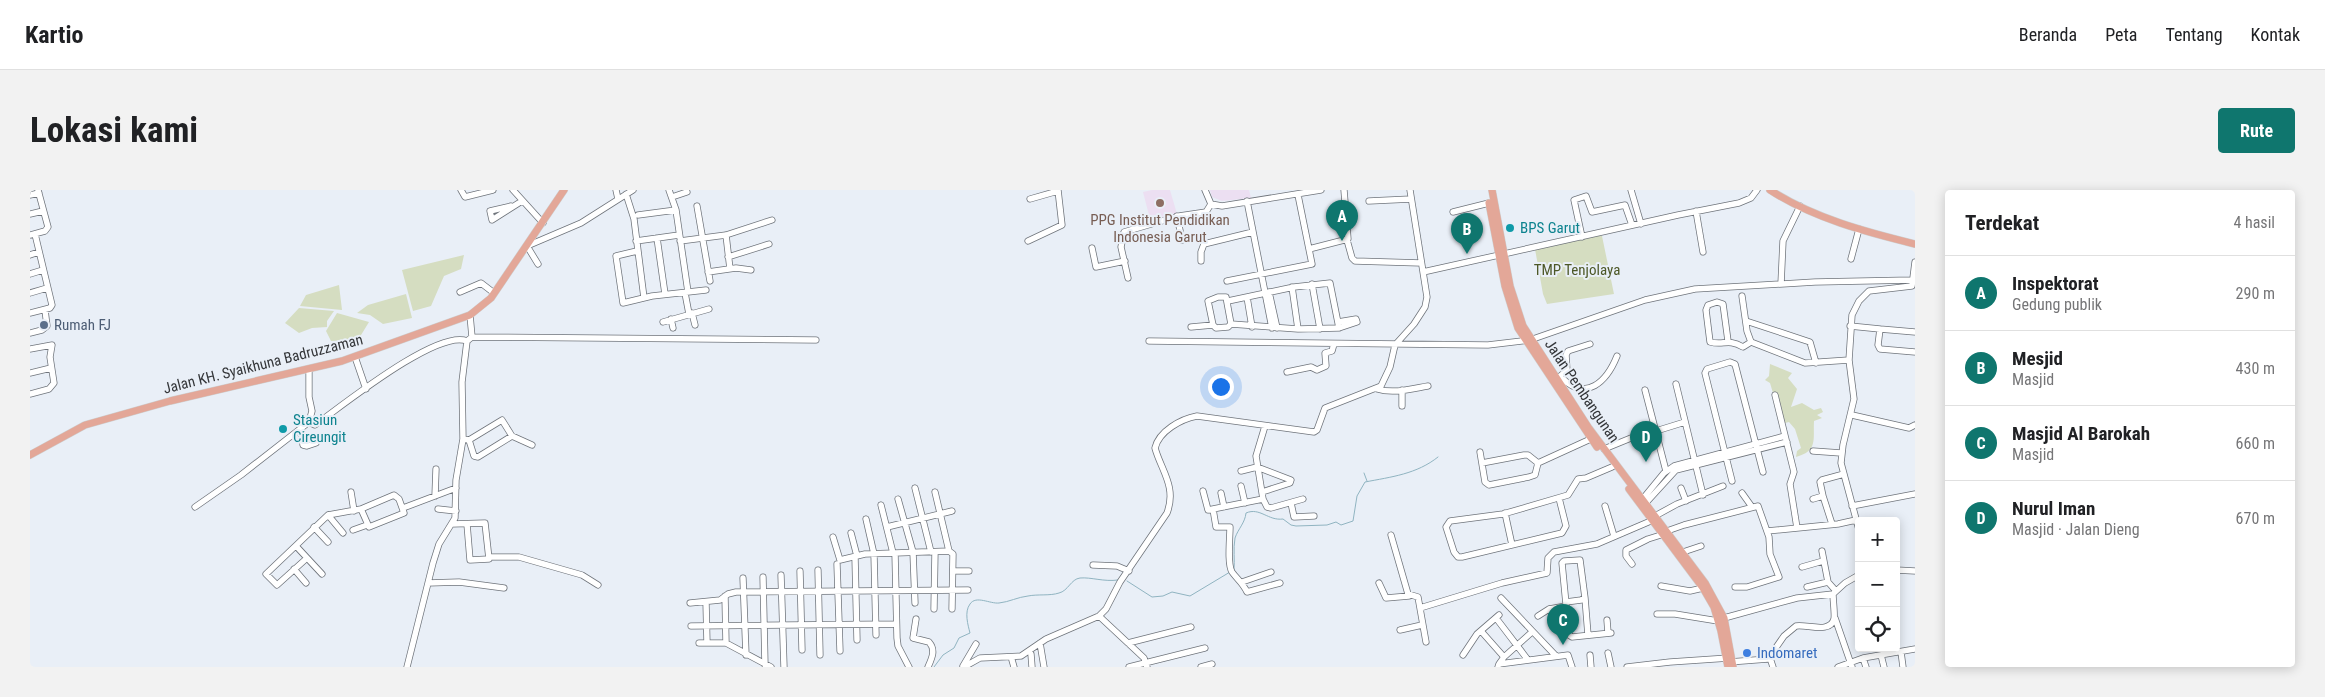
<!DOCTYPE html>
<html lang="id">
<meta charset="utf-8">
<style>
:root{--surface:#fff;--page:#f2f2f2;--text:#202124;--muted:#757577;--line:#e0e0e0;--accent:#0f766e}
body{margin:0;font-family:"Roboto Condensed",sans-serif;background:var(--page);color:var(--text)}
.controls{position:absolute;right:15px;bottom:15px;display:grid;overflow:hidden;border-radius:5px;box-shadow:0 2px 12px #0003}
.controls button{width:45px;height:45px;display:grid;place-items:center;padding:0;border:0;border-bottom:1px solid var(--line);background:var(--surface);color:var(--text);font:25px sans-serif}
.you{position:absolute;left:1190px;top:196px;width:18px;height:18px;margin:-12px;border:4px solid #fff;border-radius:50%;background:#1a73e8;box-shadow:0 0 0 8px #1a73e833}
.badge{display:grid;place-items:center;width:32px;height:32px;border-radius:50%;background:var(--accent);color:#fff;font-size:16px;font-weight:700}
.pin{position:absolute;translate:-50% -41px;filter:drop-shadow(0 1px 2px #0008)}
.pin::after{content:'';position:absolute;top:26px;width:18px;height:15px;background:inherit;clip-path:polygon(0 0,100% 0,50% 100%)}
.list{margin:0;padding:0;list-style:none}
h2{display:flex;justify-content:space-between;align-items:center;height:65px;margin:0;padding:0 20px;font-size:21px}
h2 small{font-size:16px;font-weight:400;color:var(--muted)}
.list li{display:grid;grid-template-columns:32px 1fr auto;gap:15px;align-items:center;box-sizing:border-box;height:75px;padding:0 20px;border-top:1px solid var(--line)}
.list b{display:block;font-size:19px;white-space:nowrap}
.list p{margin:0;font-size:16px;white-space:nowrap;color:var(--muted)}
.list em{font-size:16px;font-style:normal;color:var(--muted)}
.icon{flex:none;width:28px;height:28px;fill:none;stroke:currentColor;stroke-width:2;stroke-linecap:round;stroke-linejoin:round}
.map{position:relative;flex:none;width:1885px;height:477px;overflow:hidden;border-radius:5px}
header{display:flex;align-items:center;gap:30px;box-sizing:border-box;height:70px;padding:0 25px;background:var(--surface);border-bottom:1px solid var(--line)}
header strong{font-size:24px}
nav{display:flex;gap:28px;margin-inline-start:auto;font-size:18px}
.intro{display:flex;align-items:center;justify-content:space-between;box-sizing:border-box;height:120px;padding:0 30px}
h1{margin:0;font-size:35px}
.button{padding:12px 22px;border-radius:5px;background:var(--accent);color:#fff;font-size:18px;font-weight:700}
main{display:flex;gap:30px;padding:0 30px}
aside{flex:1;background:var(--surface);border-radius:5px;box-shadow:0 2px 12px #0003}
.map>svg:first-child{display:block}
</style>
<header>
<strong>Kartio</strong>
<nav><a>Beranda</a><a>Peta</a><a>Tentang</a><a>Kontak</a></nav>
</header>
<div class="intro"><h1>Lokasi kami</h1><a class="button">Rute</a></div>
<main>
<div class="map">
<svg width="1885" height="477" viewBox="0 0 1885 477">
<rect width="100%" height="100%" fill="#e9eff7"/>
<path fill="#ecdff2" d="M 1122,0 L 1140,0 L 1147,24 L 1121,33 L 1113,2 Z
M 1180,0 L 1219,0 L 1221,8 L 1192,11 L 1182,7 Z"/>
<path fill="#d5ddc1" d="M 1568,45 L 1572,46 L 1584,104 L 1517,114 L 1513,104 L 1505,59 Z
M 434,65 L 431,79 L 414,86 L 401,116 L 383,121 L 372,80 Z
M 309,95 L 312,120 L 270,116 L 276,105 Z
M 376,104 L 382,128 L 353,134 L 340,125 L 327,123 L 338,115 Z
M 269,118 L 304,121 L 297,131 L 297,137 L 282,138 L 269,143 L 255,133 Z
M 307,123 L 339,132 L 328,150 L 301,151 L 296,141 Z
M 1740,174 L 1762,183 L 1758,188 L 1767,199 L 1761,217 L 1772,213 L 1784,220 L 1791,218 L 1793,222 L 1787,225 L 1792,228 L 1784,231 C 1783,250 1788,261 1766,267 L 1767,261 L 1771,258 L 1765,239 L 1759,232 L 1755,233 L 1746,202 L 1743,203 L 1740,193 L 1735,190 L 1739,186 Z"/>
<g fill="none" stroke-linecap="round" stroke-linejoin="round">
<path stroke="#90b4c1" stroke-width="1" d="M 1334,283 L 1337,291
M 1204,380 C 1205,370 1203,359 1205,348 C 1208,339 1215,333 1216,323 C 1230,317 1238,331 1253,329 L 1261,335 L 1266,336 L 1297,335 L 1306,332 L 1311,335 L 1323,331 L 1327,306 L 1335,292 C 1361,287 1387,284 1408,267
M 1097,391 L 1122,407 L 1133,406 L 1142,402 L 1160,406 L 1200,382
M 904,477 L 913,465 L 924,458 L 929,448 L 940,443 C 938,435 934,422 940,414 C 946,405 960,414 969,413 C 979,412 988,407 998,406 C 1008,404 1020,406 1029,403 C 1038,401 1041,389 1050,388 C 1061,387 1074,392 1088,390"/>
<g stroke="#6f747b" stroke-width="7">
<path id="minor" d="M 431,0 L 435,7 L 463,0
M 483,0 L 513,33
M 586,0 L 588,9
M 639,0 L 646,20 L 658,102
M 1175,0 L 1181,14 L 1192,16 L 1291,0
M 1601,0 L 1611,34
M 596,4 L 604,29 L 614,108
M 0,5 L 9,3
M 642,7 L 657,2
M 1000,9 L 1028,1
M 1217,11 L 1242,138
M 1339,11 L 1381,9
M 481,16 L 460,21 L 462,30 L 492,11
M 667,16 L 680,91
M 1666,21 L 1673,62
M 1423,22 L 1459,13
M 0,24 L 13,21
M 608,25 L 646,20
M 1147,26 L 1152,50
M 0,45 L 15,41 L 18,37 L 8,0
M 696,45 L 700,79
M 1552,47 L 1544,10 L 1556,6 L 1562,22 L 1595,15 L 1602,35
M 627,48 L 635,104
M 1317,50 L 1322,68 L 1325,71 L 1391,73
M 606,51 L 649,45
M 650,51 L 696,45 L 742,30
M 998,51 L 1032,35 L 1028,0
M 1062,58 L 1066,77 L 1095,71
M 1279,59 L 1318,49 L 1314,0
M 607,61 L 586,66 L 593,113 L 622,106 L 676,100
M 0,65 L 9,62
M 698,67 L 739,54
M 1821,69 L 1829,39
M 1171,71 L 1171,62 L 1174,54 L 1223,42
M 508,74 L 497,56 L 551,33 L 603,0
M 678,82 L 706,78 L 721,80
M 1393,82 L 1648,25 L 1709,13 L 1721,8 L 1727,0
M 0,84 L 13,80
M 1098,88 L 1091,57 L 1094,42 L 1149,26 L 1176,22 L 1181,14
M 1197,91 L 1282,74 L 1268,5
M 1282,94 L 1290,139
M 1751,94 L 1753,51 L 1770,16
M 1262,97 L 1268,139
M 430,102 L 451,93 L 464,103
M 1239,102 L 1247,138
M 0,103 L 17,98
M 655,103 L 659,124
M 1712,106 L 1717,141 L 1721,152 L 1775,173 L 1819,170
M 1188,107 L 1196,107 L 1201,134 L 1198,137 L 1186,138 L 1183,135 L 1178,111 Z
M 1217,107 L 1222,137
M 1198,111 L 1264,97 L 1300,93 L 1309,138 L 1268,139 L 1201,134
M 0,123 L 20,118 L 22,115 L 5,44
M 662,123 L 665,135
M 440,125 L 442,147
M 641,129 L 643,138
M 1716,131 L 1780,152 L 1786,173
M 633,132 L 679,119
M 1308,132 L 1326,129 L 1327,132 L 1309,138
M 1820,136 L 1850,139 L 1848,155 L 1850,159 L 1885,162
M 1161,137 L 1183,135
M 1850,139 L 1885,142
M 0,143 L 12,140 L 17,136 L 15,120
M 1119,151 L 1458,155 L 1500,150 L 1615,110 L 1665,99 L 1785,92 L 1882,90
M 1698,151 L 1693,114 L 1687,112 L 1678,115 L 1676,120 L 1680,152 C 1694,156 1697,148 1713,157 L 1721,152
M 0,159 L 22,155 L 20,167 L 24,193 L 19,199 L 0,204
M 325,167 L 336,199
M 1257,182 L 1281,177 L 1287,180 L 1296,176 L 1295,163 L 1302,161 L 1304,154
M 0,183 L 21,178
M 1531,187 C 1556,213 1577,191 1587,166
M 1528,188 L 1537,180 L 1536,165 L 1538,161 L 1560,154
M 1646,194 L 1673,305
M 1347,199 C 1363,204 1381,199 1398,196
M 1615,200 L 1636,281
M 1745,205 L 1764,282 L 1760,294 L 1767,338
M 1372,216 L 1372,200
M 1822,225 L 1879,238 L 1885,235
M 279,232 L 285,235 C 312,216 407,139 437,151
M 1235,236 L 1226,266 L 1233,309 L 1237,317 L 1241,318 L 1273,309
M 271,237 L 273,255 L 277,256 L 286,253
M 1626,241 L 1655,232
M 433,249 L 439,250 L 472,230 L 482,246 L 502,255
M 439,250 L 444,266 L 448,267 L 482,246
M 1574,259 L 1601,248
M 1783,261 L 1811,263
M 1450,262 L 1455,292 L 1459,295 L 1499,287 L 1505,285 L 1508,273
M 1452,273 L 1494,265 L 1498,265 L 1508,273 L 1565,247
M 1211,281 L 1227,277 L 1261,290 L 1260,293 L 1232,302
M 1702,291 L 1675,183 L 1677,179 L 1700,172 L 1705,174 L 1733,282
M 1211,296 L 1215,313
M 885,298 L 901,362
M 1651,298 L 1656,311
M 1173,301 L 1178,320 L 1233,309
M 321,302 L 324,321
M 1191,303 L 1194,317
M 1712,303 L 1722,317
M 364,305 L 369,309 L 374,323 L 339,337 L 331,319 Z
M 405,306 L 406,279
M 1793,306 L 1802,334
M 1529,308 L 1536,336 L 1532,343 L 1432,367 L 1428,367 L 1424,362 L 1416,337 L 1420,331 L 1473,324 L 1538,305 L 1548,289 L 1556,288 L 1582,277
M 868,309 L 883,362 L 885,413
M 1783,309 L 1793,306 L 1790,292 L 1792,290 L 1814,284
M 1611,311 L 1634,283 L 1644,276 L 1755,246
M 1261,313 L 1264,327 L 1284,326
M 851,315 L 863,363
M 1614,315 L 1646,280 L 1757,252
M 1575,316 L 1584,346
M 1822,316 L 1885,304
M 165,317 L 211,285 L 279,232 L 282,221 L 279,207 L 279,179
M 373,318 L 426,298
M 408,319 L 426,321
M 1183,319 L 1186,337 L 1200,337 C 1200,348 1197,374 1202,382 C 1207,389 1213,393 1217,402 L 1250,393
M 1475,323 L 1482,355
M 298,325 L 313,343
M 1625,326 L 1647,314 L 1693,296
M 836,329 L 844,364 L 846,445
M 422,334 L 455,333 L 459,369 L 440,370 L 437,334
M 284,337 L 298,352
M 857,337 L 922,321
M 323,340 L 337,335
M 1829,340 L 1811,273 L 1813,255 L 1824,209 L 1819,170 L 1822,125 L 1829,111 L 1839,101 L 1882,96 L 1885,72
M 1637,341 L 1654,335 L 1728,316 L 1739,347 L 1740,364 L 1749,387 L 1717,397 L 1705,397
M 1737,341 L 1808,334 L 1826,330
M 821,343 L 827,366
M 1361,345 L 1378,404 L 1388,407 L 1396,452
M 803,347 L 810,370 L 835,364 L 865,363
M 266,356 L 292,384
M 919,361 L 923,364 L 922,419
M 1792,361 L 1798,392 L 1806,401
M 1653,362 L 1671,356
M 460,367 L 489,367 L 552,385 L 568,395
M 825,367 L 827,450
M 277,368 L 247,395 L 236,384 L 298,325 L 331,319
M 807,374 L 810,461
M 1602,374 L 1596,366 L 1596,360 L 1618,349 L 1634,344
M 1063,375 L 1087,376 L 1099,381
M 1772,377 L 1793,371
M 264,379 L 276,393
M 788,380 L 790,465
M 1866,380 L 1885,381
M 770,381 L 772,460
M 923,381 L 939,381
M 751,385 L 754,477
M 733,387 L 735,475
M 713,388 L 716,465
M 1212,392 L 1241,382
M 398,393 L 429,392 L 474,398
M 1349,393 L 1356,408 L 1379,406
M 1631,396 L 1660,401 L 1673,398
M 1777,397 L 1798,392
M 695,406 L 696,453
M 1471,408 L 1526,466
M 1555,408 L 1558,445
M 676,412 L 677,453
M 1536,412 L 1551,410 L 1555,408 L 1550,370 L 1534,371 L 1532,373 L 1539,445 L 1542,447 L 1581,443
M 660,413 L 690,410 L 698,404 L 706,402 L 938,400
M 1390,418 L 1472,393 L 1517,383 L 1518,368 L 1524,362 L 1567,354 L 1623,330
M 904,419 L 905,362
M 1519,419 L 1539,445
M 1627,424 L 1645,424 L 1688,431
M 1069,426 L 1114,468 L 1117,477
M 1508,426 L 1519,419 L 1536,416
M 1466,428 L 1498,470
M 1694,428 L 1767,408 L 1803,404
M 1805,428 L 1822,477
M 886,429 L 883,448 L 899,452 C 906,460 902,468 898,477
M 1577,430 L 1578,443
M 661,436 L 866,434
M 1370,440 L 1392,435
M 1451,441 L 1474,467
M 669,453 L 696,453 L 741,477
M 1010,453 L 1014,477
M 1098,453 L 1161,437
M 1871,462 L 1873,477
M 1578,463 L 1581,477
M 1001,464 L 1002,477
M 1433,465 L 1447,444 L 1469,425
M 1560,465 L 1561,477
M 1851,465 L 1854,477
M 1740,468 L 1743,477
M 1833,468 L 1836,477
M 982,470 L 984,477
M 1699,472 L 1738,469 L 1754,446 L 1766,436 C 1777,434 1800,444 1804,429 C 1805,425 1803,410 1803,404 L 1815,393 L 1829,385
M 1469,474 L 1474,467 L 1502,442
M 933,476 L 946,454
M 377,477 L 403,373 L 409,354 L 425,328 L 426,290 L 433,249 L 432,192 L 437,151 L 442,147 L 786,150
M 879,477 L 868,456 L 867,448 L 865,363 L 919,361 L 905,302
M 934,477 L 950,468 L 991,466 L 1016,449 L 1069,426 L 1076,419 L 1090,392 L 1137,323 C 1147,297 1131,280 1125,258 C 1129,241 1151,229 1167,226 L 1284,242 L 1287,240 L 1295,218 L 1351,196 L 1360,177 L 1365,155 L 1384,134 L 1395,117 L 1397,107 L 1380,0
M 1099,477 L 1175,458
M 1171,477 L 1182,474
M 1468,477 L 1469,474 L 1538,465 L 1542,477
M 1597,477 L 1640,472 L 1699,468
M 1808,477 L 1833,468 L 1885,459"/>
</g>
<g stroke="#cecfcf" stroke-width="8">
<path id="major" d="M 1462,0 L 1480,96 L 1493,136 L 1558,237 L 1675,393 L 1694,428 L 1703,477
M 1740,0 C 1783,28 1836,42 1885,54
M 1459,13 L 1475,96 L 1488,138 L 1567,257
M 0,265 L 55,235 L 140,211 L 312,171 L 440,125 L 461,108 L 534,0
M 1599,299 L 1673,398 L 1684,417 L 1691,441 L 1698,477"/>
</g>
<use href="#minor" stroke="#fff" stroke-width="5.5"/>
<use href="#major" stroke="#e3a798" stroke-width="7"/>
</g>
<circle fill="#8d6e63" stroke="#e9eff7" stroke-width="2" cx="1130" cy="13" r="5"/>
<g fill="#0f9aa8" stroke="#e9eff7" stroke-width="2">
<circle cx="1480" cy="38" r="5"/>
<circle cx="253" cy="239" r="5"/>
</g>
<circle fill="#5c6f8a" stroke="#e9eff7" stroke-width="2" cx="14" cy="135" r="5"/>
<circle fill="#3f7fe0" stroke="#e9eff7" stroke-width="2" cx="1717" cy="463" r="5"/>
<g text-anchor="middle" stroke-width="4" stroke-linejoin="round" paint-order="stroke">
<g font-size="15" fill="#785e54" stroke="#e9eff7">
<text x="1130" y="35">PPG Institut Pendidikan<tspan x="1130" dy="17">Indonesia Garut</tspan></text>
</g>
<g font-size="15" fill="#0d838f" stroke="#e9eff7" text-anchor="start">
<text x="1490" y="43">BPS Garut</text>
<text x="263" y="235">Stasiun<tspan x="263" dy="17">Cireungit</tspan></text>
</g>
<g font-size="15" fill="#4d5827" stroke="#e9eff7">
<text x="1547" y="85">TMP Tenjolaya</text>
</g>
<g font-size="15" fill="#4e5e75" stroke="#e9eff7" text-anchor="start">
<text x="24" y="140">Rumah FJ</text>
</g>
<g font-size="15" fill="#343639" stroke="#e9eff7">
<text transform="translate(233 174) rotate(-14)" y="5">Jalan KH. Syaikhuna Badruzzaman</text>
<text transform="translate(1552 201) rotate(56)" y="5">Jalan Pembangunan</text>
</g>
<g font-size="15" fill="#366cbe" stroke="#e9eff7" text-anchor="start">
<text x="1727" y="468">Indomaret</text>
</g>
</g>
</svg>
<div class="controls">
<button>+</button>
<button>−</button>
<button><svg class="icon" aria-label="locate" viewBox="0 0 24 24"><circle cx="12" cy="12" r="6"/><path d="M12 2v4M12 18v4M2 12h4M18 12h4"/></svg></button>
</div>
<div class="you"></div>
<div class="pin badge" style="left:1312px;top:51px">A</div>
<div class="pin badge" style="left:1437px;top:64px">B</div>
<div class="pin badge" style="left:1533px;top:455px">C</div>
<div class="pin badge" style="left:1616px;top:272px">D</div>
</div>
<aside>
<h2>Terdekat<small>4 hasil</small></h2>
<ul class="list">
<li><span class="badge">A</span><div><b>Inspektorat</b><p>Gedung publik</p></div><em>290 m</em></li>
<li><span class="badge">B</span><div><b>Mesjid</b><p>Masjid</p></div><em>430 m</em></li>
<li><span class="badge">C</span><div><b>Masjid Al Barokah</b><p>Masjid</p></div><em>660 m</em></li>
<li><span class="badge">D</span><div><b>Nurul Iman</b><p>Masjid · Jalan Dieng</p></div><em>670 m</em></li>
</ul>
</aside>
</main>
